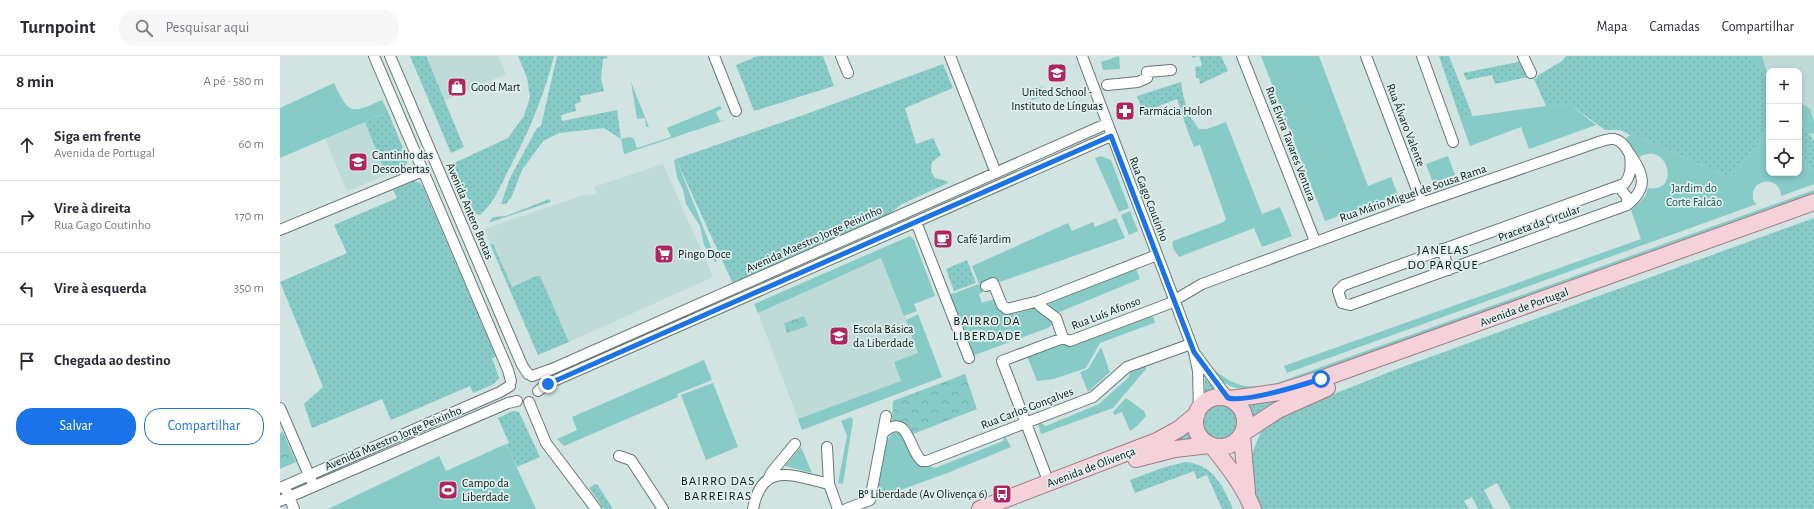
<!DOCTYPE html>
<html lang="pt">
<meta charset="utf-8">
<style>
:root{--surface:#fff;--page:#f7f7f7;--text:#2b2b33;--muted:#7c7c81;--line:#e1e1e2;--accent:#1a73e8}
body{margin:0;font-family:"Alegreya Sans",sans-serif;background:var(--page);color:var(--text)}
.controls{position:absolute;right:12px;top:12px;display:grid;overflow:hidden;border-radius:8px;box-shadow:0 2px 6px #0003}
.controls button{width:36px;height:36px;display:grid;place-items:center;padding:0;border:0;border-bottom:1px solid var(--line);background:var(--surface);color:var(--text);font:20px sans-serif}
.stop{position:absolute;width:12px;height:12px;margin:-9px;border:3px solid #1a73e8;border-radius:50%;background:#fff}
.stop.end{background:#1a73e8;border-color:#fff;box-shadow:0 1px 4px #0008}
.list{margin:0;padding:0;list-style:none}
h2{display:flex;justify-content:space-between;align-items:center;height:52px;margin:0;padding:0 16px;font-size:17px}
h2 small{font-size:13px;font-weight:400;color:var(--muted)}
.list li{display:grid;grid-template-columns:26px 1fr auto;gap:12px;align-items:center;box-sizing:border-box;height:72px;padding:0 16px;border-top:1px solid var(--line)}
.list b{display:block;font-size:15px;white-space:nowrap}
.list p{margin:0;font-size:13px;white-space:nowrap;color:var(--muted)}
.list em{font-size:13px;font-style:normal;color:var(--muted)}
.actions{display:flex;gap:8px;padding:12px 16px}
.actions a{flex:1;padding:9px 0;border:1px solid var(--accent);border-radius:16px;text-align:center;font-size:14px;color:var(--accent)}
.actions .main{background:var(--accent);color:#fff}
.icon{flex:none;width:22px;height:22px;fill:none;stroke:currentColor;stroke-width:2;stroke-linecap:round;stroke-linejoin:round}
.map{position:relative;flex:none;width:1534px;height:453px;overflow:hidden}
header{display:flex;align-items:center;gap:24px;box-sizing:border-box;height:56px;padding:0 20px;background:var(--surface);border-bottom:1px solid var(--line)}
header strong{font-size:19px}
nav{display:flex;gap:22px;margin-inline-start:auto;font-size:14px}
.search{width:280px;height:36px;background:var(--page);display:flex;align-items:center;gap:10px;box-sizing:border-box;padding:0 14px;border-radius:16px;color:var(--muted);font-size:15px}
main{display:flex}
aside{flex:1;background:var(--surface)}
.map>svg:first-child{display:block}
</style>
<header>
<strong>Turnpoint</strong>
<div class="search"><svg class="icon" aria-label="search" viewBox="0 0 24 24"><circle cx="10" cy="10" r="6"/><path d="M15 15l6 6"/></svg>Pesquisar aqui</div>
<nav><a>Mapa</a><a>Camadas</a><a>Compartilhar</a></nav>
</header>
<main>
<aside>
<h2>8 min<small>A pé · 580 m</small></h2>
<ul class="list">
<li><svg class="icon" aria-label="ahead" viewBox="0 0 24 24"><path d="M12 20V5M6 11l6-6 6 6"/></svg><div><b>Siga em frente</b><p>Avenida de Portugal</p></div><em>60 m</em></li>
<li><svg class="icon" aria-label="right" viewBox="0 0 24 24"><path d="M7 20v-9h11M14 6l5 5-5 5"/></svg><div><b>Vire à direita</b><p>Rua Gago Coutinho</p></div><em>170 m</em></li>
<li><svg class="icon" aria-label="left" viewBox="0 0 24 24"><path d="M17 20v-9H6M10 6l-5 5 5 5"/></svg><div><b>Vire à esquerda</b></div><em>350 m</em></li>
<li><svg class="icon" aria-label="arrive" viewBox="0 0 24 24"><path d="M6 21V4h12l-3 4 3 4H6"/></svg><div><b>Chegada ao destino</b></div></li>
</ul>
<div class="actions"><a class="main">Salvar</a><a>Compartilhar</a></div>
</aside>
<div class="map">
<svg width="1534" height="453" viewBox="0 0 1534 453">
<defs>
<pattern id="grass-dots" width="8" height="8" patternUnits="userSpaceOnUse"><rect width="8" height="8" fill="#86cbc6"/><path d="M2 2h.1M6 6h.1" fill="none" stroke="#73aea9" stroke-width="1.8" stroke-linecap="round"/></pattern>
<pattern id="park-crowns" width="20" height="18" patternUnits="userSpaceOnUse"><rect width="20" height="18" fill="#86cbc6"/><path d="M2 6a3 3 0 1 1 6 0M12 15a3 3 0 1 1 6 0" fill="none" stroke="#73aea9"/></pattern>
</defs>
<rect width="100%" height="100%" fill="#d1e4e2"/>
<path fill="#bedbd8" d="M 146,0 L 218,0 L 226,18 L 164,45 Z
M 1471,0 L 1534,0 L 1534,85 L 1519,65 L 1519,15 L 1489,15 L 1489,24 Z
M 85,66 L 106,119 L 67,135 L 45,83 Z
M 383,108 L 433,221 L 289,286 L 260,221 L 256,220 L 232,231 L 204,173 L 307,138 L 308,140 L 317,137 L 314,131 Z
M 602,202 L 646,316 L 518,363 L 478,257 Z"/>
<path fill="url(#grass-dots)" d="M 130,0 L 146,0 L 184,91 L 171,97 Z
M 238,0 L 274,0 C 264,40 248,78 228,115 C 220,131 214,147 200,159 L 195,157 L 172,108 L 228,82 L 244,60 L 250,41 L 247,22 Z
M 277,0 L 327,0 L 328,2 L 323,3 L 321,23 L 324,35 L 300,40 L 301,46 L 295,48 L 296,55 L 281,59 L 282,65 L 337,54 L 341,83 L 324,72 L 279,77 L 263,85 L 242,114 L 232,140 L 226,148 L 221,148 L 230,122 L 257,72 L 261,70 Z
M 478,0 L 543,0 L 554,30 L 474,55 L 456,9 Z
M 912,0 L 941,0 L 948,15 L 920,28 L 919,22 L 916,22 L 915,11 L 922,10 L 919,0 L 912,2 Z
M 1159,0 L 1169,0 L 1193,61 L 1180,62 Z
M 1286,0 L 1471,0 L 1489,24 L 1489,72 L 1451,122 L 1352,78 L 1350,79 L 1340,74 L 1325,74 L 1291,49 L 1266,50 L 1254,23 L 1258,21 L 1257,20 L 1282,5 Z
M 1243,5 L 1249,21 L 1215,28 L 1212,19 L 1187,24 L 1183,17 Z
M 663,8 L 673,32 L 625,52 L 636,88 L 653,82 L 661,99 L 652,106 L 651,115 L 655,122 L 667,125 L 668,127 L 622,148 L 608,159 L 453,228 L 396,103 L 526,58 Z
M 901,26 L 903,39 L 909,59 L 919,73 L 908,76 L 897,43 L 863,56 L 857,40 Z
M 108,56 L 128,104 L 125,111 L 106,119 L 85,66 Z
M 1519,65 L 1534,85 L 1534,116 L 1519,97 Z
M 134,125 L 140,127 L 143,131 L 216,301 L 212,302 L 219,322 L 214,328 L 193,337 L 190,330 L 111,364 L 102,343 L 32,372 L 24,348 L 43,331 L 0,226 L 67,197 L 54,169 L 117,142 L 113,134 Z
M 269,143 L 271,146 L 208,167 L 213,161 L 226,160 Z
M 1534,162 L 1534,453 L 1231,453 L 1217,427 L 1204,434 L 1214,453 L 1198,453 L 1192,441 L 1184,445 L 1189,453 L 981,453 L 973,432 L 971,415 L 973,395 L 981,375 L 1011,355 L 1117,313 Z
M 210,188 L 213,188 L 232,231 L 256,220 L 260,220 L 289,286 L 258,299 Z
M 687,204 L 696,227 L 674,235 L 666,213 Z
M 925,322 L 935,333 L 931,337 L 925,336 Z
M 998,342 L 1000,346 L 973,362 L 967,351 L 968,348 Z
M923 365a19 19 0 1 1 38 0a19 19 0 1 1-38 0Z
M 233,355 L 239,356 L 260,401 L 237,411 L 226,388 L 229,387 L 218,362 Z
M 909,371 L 912,373 L 915,381 L 913,385 L 896,385 L 895,382 Z
M 905,406 C 933,408 943,430 953,453 L 942,453 L 927,419 L 917,423 L 914,415 L 855,437 L 850,424 L 882,412 Z
M 315,428 L 317,428 L 333,453 L 324,453 L 309,432 Z"/>
<path fill="url(#park-crowns)" d="M 524,260 L 528,270 L 507,277 L 504,267 Z
M 685,318 L 697,353 L 633,378 L 629,370 L 612,365 L 613,345 Z
M 3,376 L 16,406 L 0,413 L 0,377 Z"/>
<path fill="#86cbc6" d="M 839,0 L 840,13 L 823,14 L 821,6 Z
M 981,0 L 1039,0 L 1088,130 L 1111,121 L 1118,139 L 1045,165 Z
M 1471,0 L 1482,0 L 1489,24 Z
M 351,26 L 369,71 L 366,71 L 365,62 L 357,63 Z
M 54,27 C 69,59 71,58 102,44 L 108,56 L 0,102 L 0,52 Z
M 762,30 L 766,40 L 752,44 L 749,34 Z
M 1519,46 L 1530,53 L 1534,66 L 1534,77 L 1529,78 L 1519,65 Z
M 1291,49 L 1316,69 L 1249,93 L 1241,71 L 1190,90 L 1180,62 L 1266,50 Z
M 440,50 L 442,53 L 436,56 L 440,65 L 446,64 L 344,98 L 341,83 L 350,81 L 354,83 L 357,92 L 391,81 L 387,72 Z
M 946,66 L 982,158 L 1000,151 L 1012,180 L 982,191 L 974,172 L 899,201 C 896,197 891,191 893,185 L 944,166 L 946,163 L 920,89 L 914,91 L 908,76 L 919,73 L 927,73 Z
M 1489,72 L 1489,117 L 1519,117 L 1519,97 L 1534,116 L 1534,128 L 1501,140 C 1500,117 1466,123 1474,146 L 1477,148 L 1007,317 L 1004,310 L 1361,183 L 1351,154 L 1365,141 L 1368,132 C 1401,138 1389,84 1359,101 L 1346,82 L 1352,78 L 1451,122 Z
M 821,100 L 831,104 L 849,152 L 839,156 L 815,102 Z
M 1168,100 L 1175,119 L 1153,127 L 1146,108 Z
M 396,103 L 437,206 L 435,206 L 424,189 L 420,170 L 406,148 L 403,134 L 397,121 L 394,104 Z
M 1534,134 L 1534,141 L 1015,327 C 985,331 953,344 932,315 L 934,314 C 955,330 965,333 991,329 Z
M 850,155 L 858,175 L 849,179 L 841,159 Z
M 836,162 L 845,182 L 717,227 L 715,222 L 699,228 L 703,236 L 699,238 L 702,247 L 714,243 L 719,254 L 734,258 L 754,252 L 769,260 L 773,268 L 768,272 L 692,300 L 669,239 L 699,228 L 692,210 L 788,167 L 792,175 L 813,166 L 815,171 Z
M 630,180 L 634,184 L 655,240 L 634,248 L 637,255 L 624,260 L 601,202 L 478,257 L 474,248 Z
M 856,212 L 860,223 L 777,257 L 768,251 L 770,245 Z
M 638,258 L 662,321 L 522,374 L 518,363 L 621,325 L 614,306 L 638,297 L 626,264 Z
M 872,259 L 875,265 L 874,267 L 820,287 L 806,312 L 774,323 L 757,325 L 747,300 L 779,288 L 788,289 Z
M 821,291 L 830,316 L 808,336 L 800,316 L 808,313 Z
M 424,304 L 432,324 L 397,338 L 398,341 L 284,390 L 277,383 L 297,374 L 292,361 Z
M 866,308 L 866,313 L 833,352 L 761,378 L 758,368 L 761,367 L 766,370 L 819,348 L 849,321 L 850,316 Z
M 433,327 L 458,391 L 426,404 L 401,339 Z
M 846,342 L 864,355 L 866,360 L 857,370 L 850,375 L 842,356 L 834,359 L 833,356 Z
M 571,361 L 573,364 L 563,428 L 558,427 L 567,380 L 561,365 Z
M 614,376 C 633,379 628,399 639,410 L 650,410 L 655,412 L 723,385 L 724,381 L 725,380 L 731,391 L 670,416 L 607,439 L 601,437 L 598,430 L 607,384 Z
M 226,388 L 256,453 L 48,453 L 159,400 L 166,415 Z
M 521,391 L 532,417 L 505,410 Z"/>
<g fill="none" stroke-linecap="round" stroke-linejoin="round">
<g stroke="#677877" stroke-width="12">
<path id="street" d="M 94,0 L 228,314 L 231,325
M 110,0 L 242,309 L 248,318
M 434,0 L 456,55
M 561,0 L 568,17
M 670,0 L 716,117
M 802,0 L 914,296 L 918,315 L 919,354
M 962,0 L 1035,185
M 1086,0 L 1142,147
M 1142,0 L 1173,86
M 1243,0 L 1251,17
M 827,29 L 858,26 L 867,22 L 867,16 L 891,14
M 1339,131 L 1347,141 L 1347,149
M 1269,155 L 1276,175
M 636,166 L 689,302
M 0,174 L 143,115
M 1162,193 L 1169,214
M 706,230 L 713,227 L 722,249 L 727,253 L 759,245 L 877,199
M 759,245 L 760,250 L 776,262 L 783,282
M 916,299 L 948,342
M 252,320 L 272,313 L 826,68
M 258,335 L 267,328 L 831,80
M 249,346 L 266,387 L 316,453
M 0,352 L 32,426
M 603,377 C 629,354 629,396 642,405 L 647,405 L 813,341 L 847,311 L 911,288
M 547,391 L 549,428
M 339,400 L 351,404 L 383,453
M 488,424 L 491,417 L 515,388
M 769,427 L 722,305 L 783,282 L 790,285 L 888,248 L 922,228 L 954,216 L 1142,147 L 1307,90 C 1314,88 1326,82 1334,83 C 1342,85 1345,90 1349,97 C 1364,117 1369,132 1347,149 L 1070,249 L 1062,247 L 1058,235 L 1064,229 L 1344,128 C 1352,119 1351,109 1350,98
M 0,432 L 220,336 L 230,330
M 7,436 L 14,453
M 0,445 L 228,347 L 237,345
M 473,453 C 482,404 514,420 549,428 L 558,453
M 566,453 L 590,444 L 606,360"/>
</g>
<g stroke="#a07c86" stroke-width="18">
<path id="primary" d="M915 366a25 25 0 1 1 50 0a25 25 0 1 1-50 0Z
M 951,343 L 1000,336 L 1041,323 L 1534,146
M 963,377 L 998,354 L 1047,332
M 962,380 L 967,436
M 932,390 C 948,410 963,429 973,453
M 856,403 L 895,393 L 929,389
M 700,453 L 877,385 L 899,373 L 917,358"/>
</g>
<use href="#street" stroke="#fff" stroke-width="10"/>
<use href="#primary" stroke="#f5d1da" stroke-width="16"/>
</g>
<g fill="none" stroke-linecap="round" stroke-linejoin="round">
<path stroke="#1a73e8" stroke-width="5" d="M 268,328 L 831,80 L 914,296 L 948,342 C 966,347 1022,329 1041,323"/>
</g>
<defs>
<g id="school-square" transform="scale(1)"><rect x="-9" y="-9" width="18" height="18" rx="4" fill="#b2245d" stroke="#def1ef"/><path d="M0-5L7-2L0 1L-7-2ZM-4 1L0 2.5L4 1V4Q0 6-4 4Z" fill="#fff"/></g>
<g id="shop-square" transform="scale(1)"><rect x="-9" y="-9" width="18" height="18" rx="4" fill="#b2245d" stroke="#def1ef"/><path d="M-5-2.5h2.3a2.7 3.5 0 0 1 5.4 0H5L5.5 6h-11ZM-1.5-2.5h3a1.5 2.3 0 0 0-3 0Z" fill="#fff"/></g>
<g id="pharmacy-square" transform="scale(1)"><rect x="-9" y="-9" width="18" height="18" rx="4" fill="#b2245d" stroke="#def1ef"/><path d="M-2-6h4v4h4v4h-4v4h-4v-4h-4v-4h4Z" fill="#fff"/></g>
<g id="cafe-square" transform="scale(1)"><rect x="-9" y="-9" width="18" height="18" rx="4" fill="#b2245d" stroke="#def1ef"/><path d="M-5.5-4.5H6V0H3Q3 3.5 0 3.5H-2.5Q-5.5 3.5-5.5 0ZM3-3.2v2h1.7v-2ZM-6 4.5H4V6H-6Z" fill="#fff"/></g>
<g id="supermarket-square" transform="scale(1)"><rect x="-9" y="-9" width="18" height="18" rx="4" fill="#b2245d" stroke="#def1ef"/><path d="M-6-5.5h2.5l.6 2H6L4.5 2H-2.5L-4.4-4H-6ZM-1.5 3.2a1.3 1.3 0 1 0 .1 0ZM3 3.2a1.3 1.3 0 1 0 .1 0Z" fill="#fff"/></g>
<g id="stadium-square" transform="scale(1)"><rect x="-9" y="-9" width="18" height="18" rx="4" fill="#b2245d" stroke="#def1ef"/><path d="M0-5a6.5 5 0 1 0 0 10a6.5 5 0 1 0 0-10ZM-3.5-1.8h7v3.6h-7Z" fill="#fff"/></g>
<g id="bus-square" transform="scale(1)"><rect x="-9" y="-9" width="18" height="18" rx="4" fill="#b2245d" stroke="#def1ef"/><path d="M-5-6H5V4H4V6H2V4H-2V6H-4V4H-5ZM-3.5-4V0h7V-4ZM-3.5 1.2v1.5H-2V1.2ZM2 1.2v1.5H3.5V1.2Z" fill="#fff"/></g>
</defs>
<g fill-rule="evenodd">
<use href="#school-square" x="777" y="17"/>
<use href="#shop-square" x="177" y="31"/>
<use href="#pharmacy-square" x="845" y="55"/>
<use href="#school-square" x="78" y="106"/>
<use href="#cafe-square" x="663" y="183"/>
<use href="#supermarket-square" x="384" y="198"/>
<use href="#school-square" x="559" y="280"/>
<use href="#stadium-square" x="168" y="434"/>
<use href="#bus-square" x="722" y="438"/>
</g>
<g text-anchor="middle" stroke-width="3.5" stroke-linejoin="round" paint-order="stroke">
<g font-size="12" fill="#101716" stroke="#def1ef" text-anchor="start">
<text x="191" y="35">Good Mart</text>
<text x="777" y="40" text-anchor="middle">United School -<tspan x="777" dy="14">Instituto de Línguas</tspan></text>
<text x="859" y="59">Farmácia Holon</text>
<text x="92" y="103">Cantinho das<tspan x="92" dy="14">Descobertas</tspan></text>
<text x="677" y="187">Café Jardim</text>
<text x="398" y="202">Pingo Doce</text>
<text x="573" y="277">Escola Básica<tspan x="573" dy="14">da Liberdade</tspan></text>
<text x="182" y="431">Campo da<tspan x="182" dy="14">Liberdade</tspan></text>
<text x="708" y="442" text-anchor="end">Bº Liberdade (Av Olivença 6)</text>
</g>
<g font-size="12" fill="#101716" stroke="#def1ef">
<text transform="translate(1126 69) rotate(69)" y="4">Rua Álvaro Valente</text>
<text transform="translate(1011 88) rotate(69)" y="4">Rua Elvira Tavares Ventura</text>
<text transform="translate(1133 137) rotate(-19)" y="4">Rua Mário Miguel de Sousa Rama</text>
<text transform="translate(869 143) rotate(69)" y="4">Rua Gago Coutinho</text>
<text transform="translate(190 155) rotate(67)" y="4">Avenida Antero Brotas</text>
<text transform="translate(1259 167) rotate(-20)" y="4">Praceta da Circular</text>
<text transform="translate(534 183) rotate(-24)" y="4">Avenida Maestro Jorge Peixinho</text>
<text transform="translate(1244 251) rotate(-20)" y="4">Avenida de Portugal</text>
<text transform="translate(826 257) rotate(-21)" y="4">Rua Luís Afonso</text>
<text transform="translate(747 352) rotate(-21)" y="4">Rua Carlos Gonçalves</text>
<text transform="translate(113 382) rotate(-23)" y="4">Avenida Maestro Jorge Peixinho</text>
<text transform="translate(811 411) rotate(-21)" y="4">Avenida de Olivença</text>
</g>
<g font-size="12" fill="#20524f" stroke="#def1ef">
<text x="1414" y="136">Jardim do<tspan x="1414" dy="14">Corte Falcão</tspan></text>
</g>
<g font-size="13" letter-spacing="1" fill="#101716" stroke="#def1ef">
<text x="1163" y="198">JANELAS<tspan x="1163" dy="15">DO PARQUE</tspan></text>
<text x="707" y="269">BAIRRO DA<tspan x="707" dy="15">LIBERDADE</tspan></text>
<text x="438" y="429">BAIRRO DAS<tspan x="438" dy="15">BARREIRAS</tspan></text>
</g>
</g>
</svg>
<div class="controls">
<button>+</button>
<button>−</button>
<button><svg class="icon" aria-label="locate" viewBox="0 0 24 24"><circle cx="12" cy="12" r="6"/><path d="M12 2v4M12 18v4M2 12h4M18 12h4"/></svg></button>
</div>
<div class="stop" style="left:1041px;top:323px"></div>
<div class="stop end" style="left:268px;top:328px"></div>
</div>
</main>
